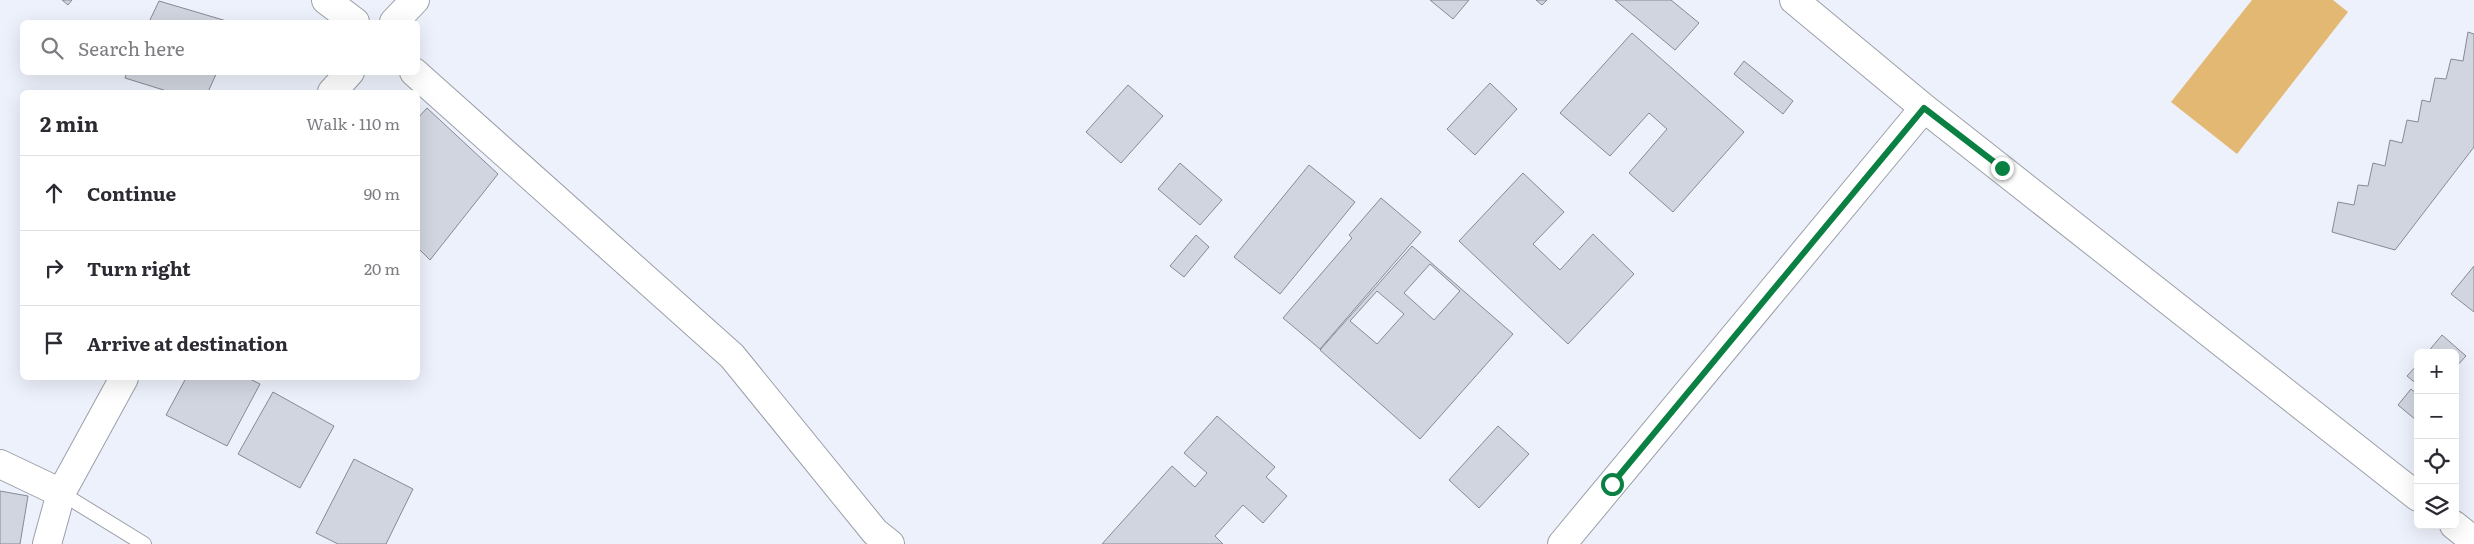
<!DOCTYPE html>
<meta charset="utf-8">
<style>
:root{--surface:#fff;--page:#f7f7f7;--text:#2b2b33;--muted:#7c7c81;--line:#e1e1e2}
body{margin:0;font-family:Literata,serif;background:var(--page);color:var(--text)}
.controls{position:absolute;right:15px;bottom:15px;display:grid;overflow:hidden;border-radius:8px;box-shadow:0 5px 20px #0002}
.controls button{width:45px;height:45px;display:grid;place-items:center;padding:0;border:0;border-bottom:1px solid var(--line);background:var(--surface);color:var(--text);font:25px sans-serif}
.stop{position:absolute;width:15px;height:15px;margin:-11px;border:4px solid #0b8043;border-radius:50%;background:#fff}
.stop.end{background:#0b8043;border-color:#fff;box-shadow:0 1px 5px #0008}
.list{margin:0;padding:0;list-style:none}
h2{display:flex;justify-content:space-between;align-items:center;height:65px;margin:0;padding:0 20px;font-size:21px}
h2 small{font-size:16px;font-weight:400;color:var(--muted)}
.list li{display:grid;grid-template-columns:32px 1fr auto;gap:15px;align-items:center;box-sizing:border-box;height:75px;padding:0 20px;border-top:1px solid var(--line)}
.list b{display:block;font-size:19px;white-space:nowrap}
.list em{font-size:16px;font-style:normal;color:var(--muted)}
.icon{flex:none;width:28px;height:28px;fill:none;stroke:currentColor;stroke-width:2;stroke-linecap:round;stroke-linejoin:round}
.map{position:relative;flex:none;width:2474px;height:544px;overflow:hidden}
.search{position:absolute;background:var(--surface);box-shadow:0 5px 20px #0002;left:20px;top:20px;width:400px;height:55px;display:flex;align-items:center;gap:12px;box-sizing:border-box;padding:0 18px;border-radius:8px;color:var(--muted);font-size:19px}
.panel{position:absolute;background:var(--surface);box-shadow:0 5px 20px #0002;left:20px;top:90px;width:400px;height:290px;border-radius:8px}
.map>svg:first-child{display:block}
</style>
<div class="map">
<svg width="2474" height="544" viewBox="0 0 2474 544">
<rect width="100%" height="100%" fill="#edf1fb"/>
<path fill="#e3b873" d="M 2252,0 L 2333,0 L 2348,12 L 2237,154 L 2171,102 Z"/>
<path fill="#d1d5df" stroke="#878a93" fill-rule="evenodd" d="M 62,0 L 72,0 L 68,5 Z
M 1430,0 L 1469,0 L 1453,19 Z
M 1536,0 L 1547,0 L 1542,5 Z
M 1615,0 L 1671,0 L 1699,23 L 1675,50 Z
M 159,1 L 230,22 L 149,22 Z
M 2468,32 L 2474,34 L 2474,147 L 2395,250 L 2332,232 L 2338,202 L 2354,205 L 2358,185 L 2368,186 L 2373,163 L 2385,166 L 2390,140 L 2402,143 L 2407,120 L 2418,122 L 2422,100 L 2430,102 L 2435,78 L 2446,79 L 2451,59 L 2463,61 Z
M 1632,33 L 1744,132 L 1673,212 L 1629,173 L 1667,129 L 1649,113 L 1610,156 L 1560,113 Z
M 1744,61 L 1793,101 L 1783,114 L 1734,74 Z
M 127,72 L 217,72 L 208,92 L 170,92 L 125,78 Z
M 1490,83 L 1517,109 L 1475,155 L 1447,129 Z
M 1128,85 L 1163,116 L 1121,163 L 1086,132 Z
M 427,108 L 498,174 L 430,260 L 418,248 L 418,118 Z
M 1180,163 L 1222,200 L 1200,225 L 1158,189 Z
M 1309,165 L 1355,202 L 1280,294 L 1234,257 Z
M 1523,173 L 1564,212 L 1533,244 L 1560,270 L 1593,234 L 1634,274 L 1568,344 L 1459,241 Z
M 1381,198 L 1421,232 L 1320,349 L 1283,318 L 1352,238 L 1349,235 Z
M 1196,235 L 1209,247 L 1184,277 L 1170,266 Z
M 1412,246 L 1513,334 L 1420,439 L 1320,350 ZM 1430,264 L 1460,291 L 1434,320 L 1404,293 ZM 1377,291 L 1404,314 L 1377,344 L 1350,321 Z
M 2474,266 L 2474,312 L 2451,294 Z
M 2442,335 L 2466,356 L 2455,368 L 2455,353 L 2427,353 Z
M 2418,364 L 2418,385 L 2407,376 Z
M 186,378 L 248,378 L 260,384 L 227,446 L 166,415 Z
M 2411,389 L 2418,395 L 2418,417 L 2416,420 L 2398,405 Z
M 273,392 L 334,426 L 300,488 L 238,454 Z
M 1217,416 L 1275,467 L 1266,477 L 1287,496 L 1263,523 L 1243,505 L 1215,536 L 1223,544 L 1102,544 L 1172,466 L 1195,487 L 1207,473 L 1184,453 Z
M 1498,426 L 1529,454 L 1479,508 L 1449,480 Z
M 354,459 L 413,489 L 386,544 L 338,544 L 316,533 Z
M 0,491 L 28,496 L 20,544 L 0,544 Z"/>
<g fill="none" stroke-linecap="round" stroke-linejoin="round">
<g stroke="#9b9fa8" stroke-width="16">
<path id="lane" d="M 61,493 L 144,544"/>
</g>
<g stroke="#9b9fa8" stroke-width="30">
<path id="street" d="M 326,0 L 355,22
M 1794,0 L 1924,108 L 2418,497
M 394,22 L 415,0
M 414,72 L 732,356 L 875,532 L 890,544
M 332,92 L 350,72
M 0,464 L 61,493
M 2454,525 L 2474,541
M 47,544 L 61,493 L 124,378
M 1562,544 L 1924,108"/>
</g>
<use href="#lane" stroke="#fff" stroke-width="14"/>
<use href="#street" stroke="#fff" stroke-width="28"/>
</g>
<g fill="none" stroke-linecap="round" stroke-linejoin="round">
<path stroke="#0b8043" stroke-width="6" d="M 1612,484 L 1924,108 L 2002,168"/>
</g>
</svg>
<div class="controls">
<button>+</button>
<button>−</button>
<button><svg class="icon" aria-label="locate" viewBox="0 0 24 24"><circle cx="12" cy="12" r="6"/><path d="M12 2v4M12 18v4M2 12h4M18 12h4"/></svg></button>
<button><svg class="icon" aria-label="layers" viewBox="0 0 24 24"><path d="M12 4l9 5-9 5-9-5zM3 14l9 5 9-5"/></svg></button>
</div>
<div class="stop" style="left:1612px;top:484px"></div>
<div class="stop end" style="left:2002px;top:168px"></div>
<div class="search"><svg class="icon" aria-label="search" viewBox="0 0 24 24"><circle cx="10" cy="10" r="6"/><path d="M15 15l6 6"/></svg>Search here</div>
<section class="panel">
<h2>2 min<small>Walk · 110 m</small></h2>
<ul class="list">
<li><svg class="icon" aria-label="ahead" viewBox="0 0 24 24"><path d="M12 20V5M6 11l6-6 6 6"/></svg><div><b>Continue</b></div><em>90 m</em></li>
<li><svg class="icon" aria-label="right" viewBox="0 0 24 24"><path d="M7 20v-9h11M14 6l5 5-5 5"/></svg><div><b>Turn right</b></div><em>20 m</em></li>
<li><svg class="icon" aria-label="arrive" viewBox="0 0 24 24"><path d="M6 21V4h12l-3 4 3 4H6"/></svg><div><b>Arrive at destination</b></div></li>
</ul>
</section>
</div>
